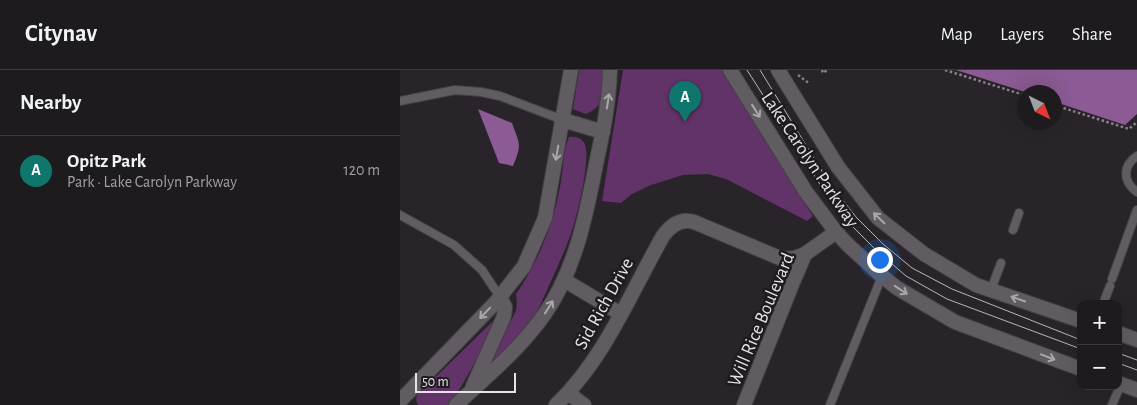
<!DOCTYPE html>
<meta charset="utf-8">
<style>
:root{--surface:#1e1b1f;--page:#262428;--text:#f1f3f6;--muted:#a1a1a4;--line:#3c393d;--accent:#0f766e}
body{margin:0;font-family:"Alegreya Sans",sans-serif;background:var(--page);color:var(--text)}
.controls{position:absolute;right:15px;bottom:15px;display:grid;overflow:hidden;border-radius:10px;box-shadow:0 5px 20px #0002}
.controls button{width:45px;height:45px;display:grid;place-items:center;padding:0;border:0;border-bottom:1px solid var(--line);background:var(--surface);color:var(--text);font:25px sans-serif}
.compass{position:absolute;left:617px;top:15px;width:45px;height:45px;border-radius:50%;background:var(--surface);box-shadow:0 5px 20px #0002;rotate:138deg}
.scale{position:absolute;left:15px;bottom:12px;width:101px;box-sizing:border-box;padding-left:5px;border:2px solid #e6e3e6;border-top:0;font-size:14px;line-height:18px;white-space:nowrap;color:#e6e3e6;-webkit-text-stroke:4px #1f1b1f;paint-order:stroke}
.you{position:absolute;left:479px;top:189px;width:18px;height:18px;margin:-12px;border:4px solid #fff;border-radius:50%;background:#1a73e8;box-shadow:0 0 0 8px #1a73e833}
.badge{display:grid;place-items:center;width:32px;height:32px;border-radius:50%;background:var(--accent);color:#fff;font-size:16px;font-weight:700}
.pin{position:absolute;translate:-50% -41px;filter:drop-shadow(0 1px 2px #0008)}
.pin::after{content:'';position:absolute;top:26px;width:18px;height:15px;background:inherit;clip-path:polygon(0 0,100% 0,50% 100%)}
.list{margin:0;padding:0;list-style:none}
h2{display:flex;justify-content:space-between;align-items:center;height:65px;margin:0;padding:0 20px;font-size:21px}
h2 small{font-size:16px;font-weight:400;color:var(--muted)}
.list li{display:grid;grid-template-columns:32px 1fr auto;gap:15px;align-items:center;box-sizing:border-box;height:70px;padding:0 20px;border-top:1px solid var(--line)}
.list b{display:block;font-size:19px;white-space:nowrap}
.list p{margin:0;font-size:16px;white-space:nowrap;color:var(--muted)}
.list em{font-size:16px;font-style:normal;color:var(--muted)}
.map{position:relative;flex:none;width:737px;height:335px;overflow:hidden}
header{display:flex;align-items:center;gap:30px;box-sizing:border-box;height:70px;padding:0 25px;background:var(--surface);border-bottom:1px solid var(--line)}
header strong{font-size:24px}
nav{display:flex;gap:28px;margin-inline-start:auto;font-size:18px}
main{display:flex}
aside{flex:1;background:var(--surface)}
.map>svg:first-child{display:block}
</style>
<header>
<strong>Citynav</strong>
<nav><a>Map</a><a>Layers</a><a>Share</a></nav>
</header>
<main>
<aside>
<h2>Nearby<small></small></h2>
<ul class="list">
<li><span class="badge">A</span><div><b>Opitz Park</b><p>Park · Lake Carolyn Parkway</p></div><em>120 m</em></li>
</ul>
</aside>
<div class="map">
<svg width="737" height="335" viewBox="0 0 737 335">
<rect width="100%" height="100%" fill="#282429"/>
<path fill="#623369" d="M 179,0 L 203,0 C 205,19 207,36 186,44 L 175,40 L 173,39 Z
M 223,0 L 322,0 L 413,146 L 407,151 L 326,109 L 308,104 L 283,105 L 251,115 L 232,124 L 221,133 L 202,131 Z
M 169,67 C 175,66 183,68 185,75 C 191,90 176,153 169,169 C 160,193 148,217 138,240 C 127,258 111,273 96,288 L 92,290 L 91,288 L 116,241 L 117,233 L 116,224 C 138,192 153,155 160,117 C 163,102 163,81 169,67 Z
M 92,252 L 96,256 L 58,322 L 48,335 L 18,335 L 16,330 L 17,325 Z"/>
<path fill="#8c5a94" d="M 556,0 L 737,0 L 737,44 L 725,55 L 655,32 L 654,22 L 625,22 Z
M 78,39 L 112,53 C 120,75 122,74 113,96 L 99,93 Z"/>
<g fill="none" stroke-linecap="round" stroke-linejoin="round">
<g stroke="#444045" stroke-width="10">
<path id="service" d="M 0,31 L 55,20 L 81,22 L 100,26 L 163,50
M 737,86 C 722,96 723,112 737,122
M 0,145 L 54,175 L 82,200 L 100,227
M 613,160 L 619,143
M 712,209 L 737,140
M 591,220 L 601,193
M 703,234 L 710,216
M 430,335 L 482,206
M 712,335 L 721,314"/>
</g>
<g stroke="#444045" stroke-width="16">
<path id="minor" d="M 164,210 L 221,244
M 168,323 L 184,335
M 156,335 C 205,288 230,224 263,166 C 271,155 281,148 294,152 L 382,189 L 395,188 L 405,184
M 344,335 L 393,212 L 405,184 L 436,162"/>
</g>
<g stroke="#444045" stroke-width="16">
<path id="tertiary" d="M 330,0 L 406,122 L 436,162 L 448,175 L 482,206 L 497,218 L 555,252 L 681,299
M 378,0 L 438,97 L 478,148 L 524,184 L 576,215 L 681,251
M 718,263 L 737,270
M 718,313 L 737,320"/>
</g>
<g stroke="#444045" stroke-width="16">
<path id="secondary" d="M 163,50 L 203,62
M 73,316 L 104,246 L 105,237 L 100,227
M 0,331 L 96,232 L 124,196 L 145,148 L 171,0
M 56,335 C 86,307 120,279 144,245 C 175,201 186,146 196,94 C 203,62 209,33 210,0"/>
</g>
<path stroke="#868286" stroke-width="2.5" stroke-dasharray="2.5 2.5" stroke-linecap="butt" d="M 422,0 L 423,3 L 427,0
M 545,0 L 624,25
M 398,5 L 410,14
M 654,35 L 729,59 L 737,52"/>
<use href="#service" stroke="#615c62" stroke-width="8"/>
<use href="#minor" stroke="#615c62" stroke-width="14"/>
<use href="#tertiary" stroke="#615c62" stroke-width="14"/>
<use href="#secondary" stroke="#615c62" stroke-width="14"/>
<path stroke="#bab7ba" stroke-width="1" d="M 347,0 L 421,116 L 449,153 L 476,180 L 506,206 L 547,229 L 681,279
M 360,0 L 428,111 L 456,147 L 483,174 L 512,198 L 552,219 L 681,270
M 718,283 L 737,290
M 718,293 L 737,300"/>
</g>
<defs><path id="oneway-shaft" d="M-6 0H5M1.5-3L5.5 0L1.5 3" fill="none" stroke-width="1.6" stroke-linecap="round" stroke-linejoin="round" transform="scale(1.25)"/></defs>
<g stroke="#aaa6ab">
<use href="#oneway-shaft" transform="translate(208 31) rotate(-81)"/>
<use href="#oneway-shaft" transform="translate(356 41) rotate(58)"/>
<use href="#oneway-shaft" transform="translate(157 83) rotate(100)"/>
<use href="#oneway-shaft" transform="translate(479 148) rotate(-136)"/>
<use href="#oneway-shaft" transform="translate(501 220) rotate(33)"/>
<use href="#oneway-shaft" transform="translate(618 229) rotate(-161)"/>
<use href="#oneway-shaft" transform="translate(149 237) rotate(-58)"/>
<use href="#oneway-shaft" transform="translate(85 243) rotate(134)"/>
<use href="#oneway-shaft" transform="translate(648 287) rotate(21)"/>
</g>
<g text-anchor="middle" stroke-width="5" stroke-linejoin="round" paint-order="stroke">
<g font-size="19" fill="#e6e3e6" stroke="#1f1b1f">
<text transform="translate(411 89) rotate(56)" y="7">Lake Carolyn Parkway</text>
<text transform="translate(203 233) rotate(-61)" y="7">Sid Rich Drive</text>
<text transform="translate(360 249) rotate(-67)" y="7">Will Rice Boulevard</text>
</g>
</g>
</svg>
<div class="controls">
<button>+</button>
<button>−</button>
</div>
<svg class="compass" viewBox="-18 -18 36 36"><path d="M0-13l5 13h-10z" fill="#e53935"/><path d="M0 13l5-13h-10z" fill="#a1a1a4"/></svg>
<div class="scale">50 m</div>
<div class="you"></div>
<div class="pin badge" style="left:285px;top:52px">A</div>
</div>
</main>
